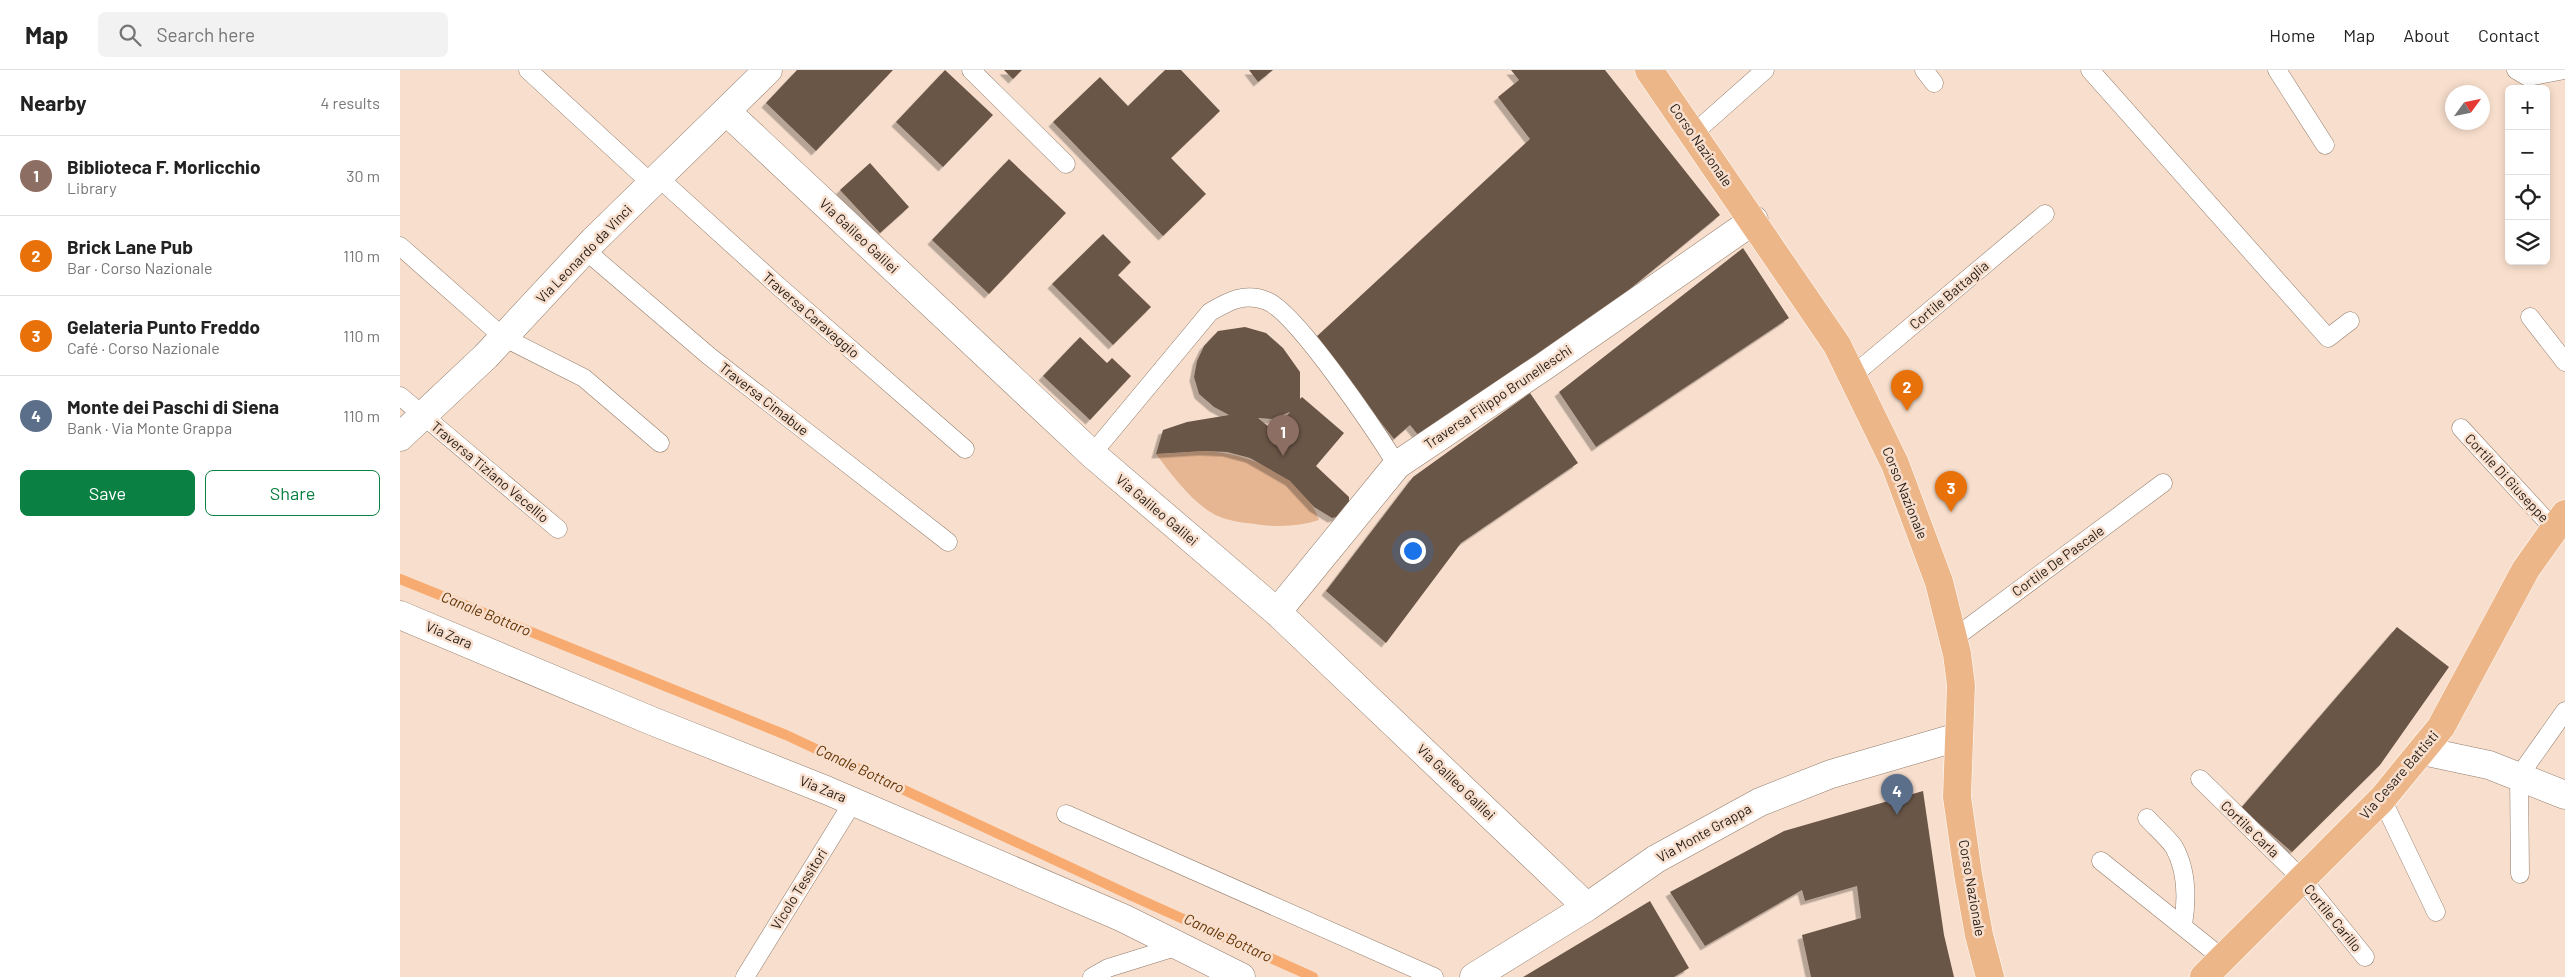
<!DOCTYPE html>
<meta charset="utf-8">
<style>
:root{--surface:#fff;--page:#f2f2f2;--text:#222;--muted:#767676;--line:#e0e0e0;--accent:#0b8043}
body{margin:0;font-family:Barlow,sans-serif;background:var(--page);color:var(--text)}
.controls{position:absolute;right:15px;top:15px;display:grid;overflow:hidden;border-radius:8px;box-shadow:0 2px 8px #0003}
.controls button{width:45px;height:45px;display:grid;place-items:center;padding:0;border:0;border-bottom:1px solid var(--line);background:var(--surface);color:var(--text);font:25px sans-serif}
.compass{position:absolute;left:2045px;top:15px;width:45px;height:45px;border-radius:50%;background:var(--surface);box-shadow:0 2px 8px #0003;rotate:57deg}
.you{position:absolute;left:1012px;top:480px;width:18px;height:18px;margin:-12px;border:4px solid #fff;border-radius:50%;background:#1a73e8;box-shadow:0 0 0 8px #1a73e833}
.badge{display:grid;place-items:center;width:32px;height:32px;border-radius:50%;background:var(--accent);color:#fff;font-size:16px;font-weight:700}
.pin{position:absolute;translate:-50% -41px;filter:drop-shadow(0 1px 2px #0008)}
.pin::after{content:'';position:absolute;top:26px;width:18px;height:15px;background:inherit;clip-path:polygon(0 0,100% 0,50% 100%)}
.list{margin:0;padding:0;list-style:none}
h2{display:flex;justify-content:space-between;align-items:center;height:65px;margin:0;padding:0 20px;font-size:21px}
h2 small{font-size:16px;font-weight:400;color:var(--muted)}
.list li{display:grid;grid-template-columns:32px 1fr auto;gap:15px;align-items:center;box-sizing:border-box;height:80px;padding:0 20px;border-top:1px solid var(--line)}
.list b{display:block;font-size:19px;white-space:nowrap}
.list p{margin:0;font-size:16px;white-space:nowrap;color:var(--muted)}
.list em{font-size:16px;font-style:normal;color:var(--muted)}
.actions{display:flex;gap:10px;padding:15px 20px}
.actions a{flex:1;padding:11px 0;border:1px solid var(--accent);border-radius:8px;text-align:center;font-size:18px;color:var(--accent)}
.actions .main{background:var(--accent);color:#fff}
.icon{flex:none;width:28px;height:28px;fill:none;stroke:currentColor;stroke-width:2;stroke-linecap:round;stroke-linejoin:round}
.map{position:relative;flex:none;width:2165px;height:907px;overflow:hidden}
header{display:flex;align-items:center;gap:30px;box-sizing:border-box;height:70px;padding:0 25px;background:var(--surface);border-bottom:1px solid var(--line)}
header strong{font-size:24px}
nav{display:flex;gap:28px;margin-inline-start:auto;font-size:18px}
.search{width:350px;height:45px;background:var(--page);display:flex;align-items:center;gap:12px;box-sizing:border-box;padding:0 18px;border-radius:8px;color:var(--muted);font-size:19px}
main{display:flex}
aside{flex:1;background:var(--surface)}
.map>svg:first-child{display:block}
</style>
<header>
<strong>Map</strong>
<div class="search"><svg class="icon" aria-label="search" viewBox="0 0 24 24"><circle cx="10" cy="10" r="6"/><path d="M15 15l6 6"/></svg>Search here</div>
<nav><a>Home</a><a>Map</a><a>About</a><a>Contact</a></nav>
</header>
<main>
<aside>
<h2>Nearby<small>4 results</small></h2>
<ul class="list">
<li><span class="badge" style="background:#8d6e63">1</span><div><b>Biblioteca F. Morlicchio</b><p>Library</p></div><em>30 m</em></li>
<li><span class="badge" style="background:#e8710a">2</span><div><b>Brick Lane Pub</b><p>Bar · Corso Nazionale</p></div><em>110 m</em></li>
<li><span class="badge" style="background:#e8710a">3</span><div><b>Gelateria Punto Freddo</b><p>Café · Corso Nazionale</p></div><em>110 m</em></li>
<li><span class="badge" style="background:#5c6f8a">4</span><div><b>Monte dei Paschi di Siena</b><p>Bank · Via Monte Grappa</p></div><em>110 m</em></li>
</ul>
<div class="actions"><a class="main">Save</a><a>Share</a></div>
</aside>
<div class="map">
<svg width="2165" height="907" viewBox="0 0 2165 907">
<defs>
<filter id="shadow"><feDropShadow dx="-4.5" dy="4.5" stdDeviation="0" flood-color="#0004"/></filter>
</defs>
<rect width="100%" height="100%" fill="#f8dfcd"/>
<path fill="#e6b592" d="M 804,381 C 848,383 903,405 919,450 C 900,456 882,457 862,455 C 848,453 833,452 820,447 C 795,437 772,405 756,384 Z"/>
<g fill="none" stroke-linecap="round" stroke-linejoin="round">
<path stroke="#f8ab70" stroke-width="10" d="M 0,509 L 386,665 L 732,826 L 913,907"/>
</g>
<path fill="#6b5647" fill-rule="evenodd" filter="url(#shadow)" d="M 397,0 L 493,0 L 416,81 L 366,33 Z
M 545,0 L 593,45 L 543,97 L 496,52 Z
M 604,0 L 622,0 L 613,9 Z
M 765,0 L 781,0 L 820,41 L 771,88 L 806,124 L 763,166 L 653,52 L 700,7 L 728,36 Z
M 849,0 L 873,0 L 858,12 Z
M 1111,0 L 1205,0 L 1320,145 L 1163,274 L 1080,327 L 1072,328 L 1019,366 L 1010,355 L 994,369 L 914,269 L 1130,69 L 1098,27 L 1119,10 Z
M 609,89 L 666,143 L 589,224 L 532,170 Z
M 470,93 L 509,137 L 480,163 L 440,120 Z
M 703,164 L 731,192 L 718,205 L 751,237 L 713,275 L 652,214 Z
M 1343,178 L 1389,248 L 1196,377 L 1159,322 Z
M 845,257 L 866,263 L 883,278 L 900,302 L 900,329 L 902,327 L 944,363 L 916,396 L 949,427 L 949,438 L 941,446 L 932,448 L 914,437 L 890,411 L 850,388 L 827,382 L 804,381 L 756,384 L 763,360 L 787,352 L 829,345 L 814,337 L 799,324 L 794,307 L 797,291 L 804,276 L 818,261 ZM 890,342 L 874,361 L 858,348 L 872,349 Z
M 680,267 L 707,293 L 712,288 L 731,306 L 690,350 L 643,306 Z
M 1130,323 L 1178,393 L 1061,473 L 986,573 L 926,521 L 1013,407 Z
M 1997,557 L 2049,597 L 1980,695 L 1892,782 L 1841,738 Z
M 1523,721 L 1544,865 L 1554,907 L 1411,907 L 1402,865 L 1461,848 L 1457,816 L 1405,831 L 1402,820 L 1305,876 L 1270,822 L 1384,761 Z
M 1250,831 L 1289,898 L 1274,907 L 1123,907 Z"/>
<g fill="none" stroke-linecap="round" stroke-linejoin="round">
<g stroke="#927c6c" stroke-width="19">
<path id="lane" d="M 128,0 L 252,114
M 571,0 L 666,94
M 1524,0 L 1534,13
M 1690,0 L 1928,268 L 1950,251
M 1877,0 L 1925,75
M 2116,0 L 2128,7 L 2164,0
M 1294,63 L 1365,0
M 259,108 L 377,215 L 565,379
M 0,176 L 103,267 L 184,308 L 260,373
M 185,180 L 309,286 L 548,472
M 2130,247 L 2165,292
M 1452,306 L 1645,144
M 0,326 L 158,459
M 2061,358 L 2153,458
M 692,384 L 810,242 C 829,231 845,222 867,231 C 897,243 977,363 997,395
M 1553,569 L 1763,413
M 1800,709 L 1901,808 L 1965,887
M 1982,729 L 2036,842
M 666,744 L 1034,907
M 1747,748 C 1755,757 1767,767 1774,777 C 1787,800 1787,830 1783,855
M 1701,791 L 1822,888
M 2120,804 L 2119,706 L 2165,641
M 345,907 L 453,732
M 692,907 L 708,898 L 779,876"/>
</g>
<g stroke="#927c6c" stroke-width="29">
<path id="street" d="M 327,42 L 692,384 L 877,542 L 1187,837
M 0,367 L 86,286 L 194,170 L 368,0
M 877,542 L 997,395 L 1143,297 L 1354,150
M 0,545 L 252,651 L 426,720 L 723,848 L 841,907
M 2023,681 L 2089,695 L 2165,725
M 1074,907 L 1187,837 L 1256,789 L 1360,732 L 1431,704 L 1558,667"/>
</g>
<g stroke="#fff" stroke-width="29">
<path id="primary" d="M 1249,0 L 1437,275 L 1495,394 L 1539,512 L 1557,584 L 1561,615 L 1557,727 L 1568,804 L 1579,865 L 1590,907
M 1804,907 L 1982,729 L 2041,657 L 2126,499 L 2165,444"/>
</g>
<use href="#lane" stroke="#fff" stroke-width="18"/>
<use href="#street" stroke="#fff" stroke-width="28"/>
<use href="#primary" stroke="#ecb689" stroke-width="28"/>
</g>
<g text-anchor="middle" stroke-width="5" stroke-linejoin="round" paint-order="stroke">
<g font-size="14" fill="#221a13" stroke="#f8dfcd">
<text transform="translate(1301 75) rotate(55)" y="5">Corso Nazionale</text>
<text transform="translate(459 166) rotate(43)" y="5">Via Galileo Galilei</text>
<text transform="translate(184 184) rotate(-46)" y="5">Via Leonardo da Vinci</text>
<text transform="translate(1549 225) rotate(-40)" y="5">Cortile Battaglia</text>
<text transform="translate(411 245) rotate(41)" y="5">Traversa Caravaggio</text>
<text transform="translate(1098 327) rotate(-34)" y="5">Traversa Filippo Brunelleschi</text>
<text transform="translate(364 329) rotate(38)" y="5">Traversa Cimabue</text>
<text transform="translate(90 402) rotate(40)" y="5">Traversa Tiziano Vecellio</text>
<text transform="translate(2107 408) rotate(47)" y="5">Cortile Di Giuseppe</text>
<text transform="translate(1505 423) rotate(68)" y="5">Corso Nazionale</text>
<text transform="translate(757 440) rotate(40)" y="5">Via Galileo Galilei</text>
<text transform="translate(1658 491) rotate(-36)" y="5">Cortile De Pascale</text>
<text transform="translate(49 565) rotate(23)" y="5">Via Zara</text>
<text transform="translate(1999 705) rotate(-49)" y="5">Via Cesare Battisti</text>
<text transform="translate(1056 712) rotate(44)" y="5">Via Galileo Galilei</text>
<text transform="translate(423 719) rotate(22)" y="5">Via Zara</text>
<text transform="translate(1850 759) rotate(44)" y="5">Cortile Carla</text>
<text transform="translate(1304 763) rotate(-29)" y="5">Via Monte Grappa</text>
<text transform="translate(1572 818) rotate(80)" y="5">Corso Nazionale</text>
<text transform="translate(399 819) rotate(-58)" y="5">Vicolo Tessitori</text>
<text transform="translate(1933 848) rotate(51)" y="5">Cortile Carillo</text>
</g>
<g font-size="15" font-style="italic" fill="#643303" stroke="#f8dfcd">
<text transform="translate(86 544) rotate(22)" y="5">Canale Bottaro</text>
<text transform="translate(460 699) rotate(25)" y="5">Canale Bottaro</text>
<text transform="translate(828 868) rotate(25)" y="5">Canale Bottaro</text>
</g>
</g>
</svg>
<div class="controls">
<button>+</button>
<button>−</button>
<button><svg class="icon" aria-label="locate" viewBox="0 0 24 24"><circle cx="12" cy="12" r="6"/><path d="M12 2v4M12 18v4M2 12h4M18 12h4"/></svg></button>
<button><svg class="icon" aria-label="layers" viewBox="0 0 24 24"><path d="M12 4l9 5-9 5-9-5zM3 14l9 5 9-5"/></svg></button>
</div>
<svg class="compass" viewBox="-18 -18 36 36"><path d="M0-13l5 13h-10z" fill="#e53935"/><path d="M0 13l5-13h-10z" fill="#767676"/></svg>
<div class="you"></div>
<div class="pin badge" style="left:883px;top:386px;background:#8d6e63">1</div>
<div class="pin badge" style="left:1507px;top:341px;background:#e8710a">2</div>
<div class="pin badge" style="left:1551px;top:442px;background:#e8710a">3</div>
<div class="pin badge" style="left:1497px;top:745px;background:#5c6f8a">4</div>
</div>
</main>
